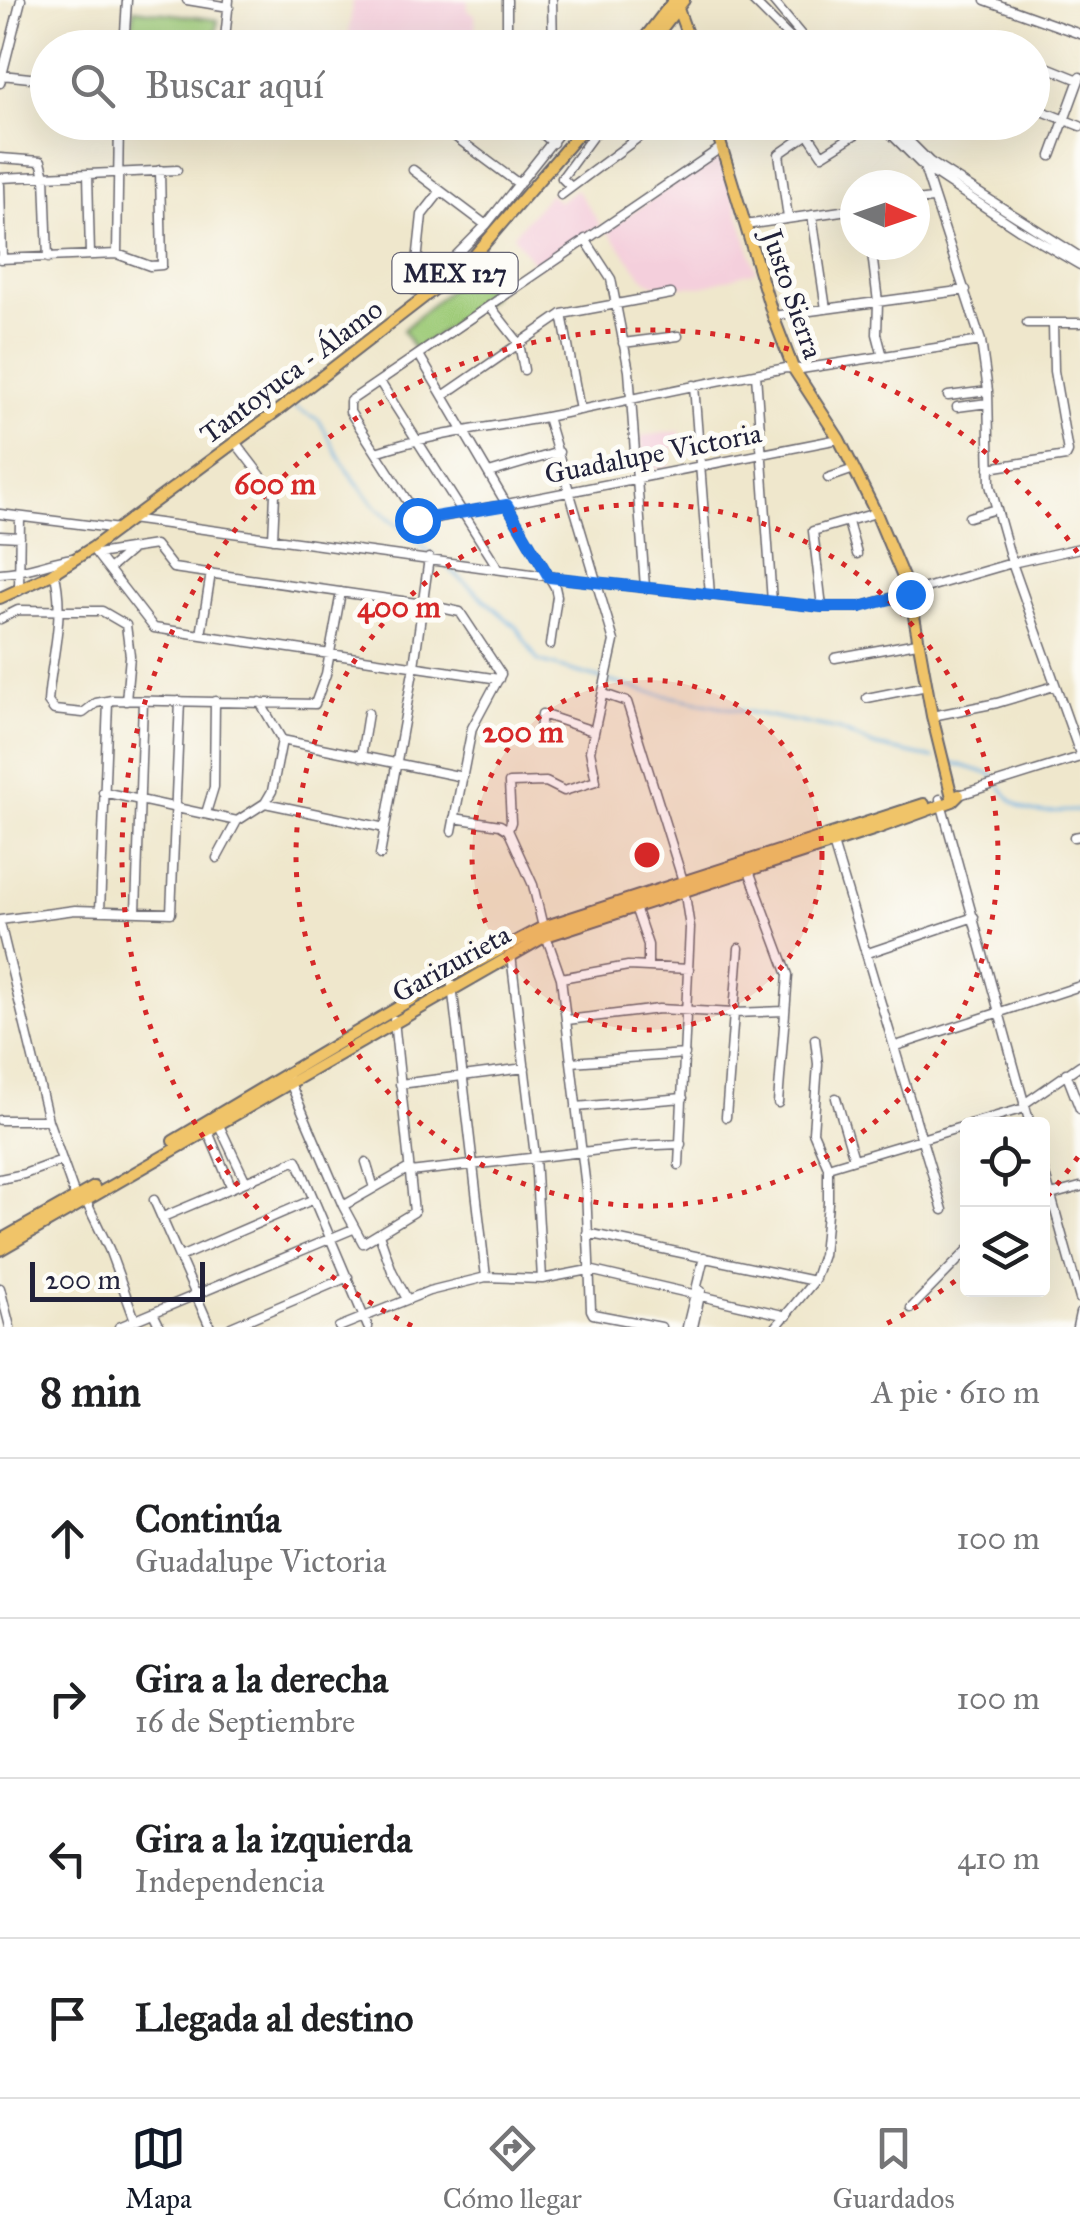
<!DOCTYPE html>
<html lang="es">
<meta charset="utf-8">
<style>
:root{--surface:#fff;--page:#f2f2f2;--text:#202124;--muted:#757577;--line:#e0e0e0;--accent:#111827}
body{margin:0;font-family:"IM FELL Great Primer",serif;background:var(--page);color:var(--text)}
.controls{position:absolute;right:30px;bottom:30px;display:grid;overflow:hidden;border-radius:10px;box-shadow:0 10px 40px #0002}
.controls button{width:90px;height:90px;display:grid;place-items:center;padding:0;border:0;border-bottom:2px solid var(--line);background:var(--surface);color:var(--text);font:50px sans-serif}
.compass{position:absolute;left:840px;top:170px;width:90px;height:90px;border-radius:50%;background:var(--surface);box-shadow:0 10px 40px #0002;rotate:92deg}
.scale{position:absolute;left:30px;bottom:25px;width:175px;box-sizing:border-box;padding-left:10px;border:5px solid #22223b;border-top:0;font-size:28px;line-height:35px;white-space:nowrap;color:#22223b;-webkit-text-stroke:8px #fdfcf7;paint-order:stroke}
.stop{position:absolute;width:30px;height:30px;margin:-22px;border:8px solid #1a73e8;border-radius:50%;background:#fff}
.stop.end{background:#1a73e8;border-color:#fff;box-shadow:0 2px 10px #0008}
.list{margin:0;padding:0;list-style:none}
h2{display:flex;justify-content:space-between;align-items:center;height:130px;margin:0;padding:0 40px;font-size:42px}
h2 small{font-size:32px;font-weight:400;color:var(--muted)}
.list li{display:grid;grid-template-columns:65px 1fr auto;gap:30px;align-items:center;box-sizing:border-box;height:160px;padding:0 40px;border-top:2px solid var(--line)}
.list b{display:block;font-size:38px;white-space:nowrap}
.list p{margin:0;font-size:32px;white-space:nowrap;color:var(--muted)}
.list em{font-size:32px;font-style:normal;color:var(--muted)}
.icon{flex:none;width:55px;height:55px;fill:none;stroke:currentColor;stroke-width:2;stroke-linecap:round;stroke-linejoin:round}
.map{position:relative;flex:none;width:1080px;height:1327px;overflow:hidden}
.search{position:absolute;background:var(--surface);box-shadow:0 10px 40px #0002;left:30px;right:30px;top:30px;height:110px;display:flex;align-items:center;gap:25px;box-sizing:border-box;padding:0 35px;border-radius:55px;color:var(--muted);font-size:38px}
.sheet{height:770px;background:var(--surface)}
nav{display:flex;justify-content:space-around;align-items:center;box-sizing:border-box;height:140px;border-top:2px solid var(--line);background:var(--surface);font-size:28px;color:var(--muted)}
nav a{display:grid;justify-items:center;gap:5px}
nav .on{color:var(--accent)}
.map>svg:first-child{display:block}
</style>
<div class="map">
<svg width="1080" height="1327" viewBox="0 0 1080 1327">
<rect width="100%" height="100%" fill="#fdfcf7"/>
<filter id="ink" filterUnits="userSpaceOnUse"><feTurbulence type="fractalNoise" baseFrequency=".01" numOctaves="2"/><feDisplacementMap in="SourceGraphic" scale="20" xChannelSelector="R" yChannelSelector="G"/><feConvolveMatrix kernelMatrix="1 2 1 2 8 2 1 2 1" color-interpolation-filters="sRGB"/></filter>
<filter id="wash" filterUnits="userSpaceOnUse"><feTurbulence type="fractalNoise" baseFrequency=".0048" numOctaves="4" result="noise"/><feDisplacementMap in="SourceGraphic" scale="40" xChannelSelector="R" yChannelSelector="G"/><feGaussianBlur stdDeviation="2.25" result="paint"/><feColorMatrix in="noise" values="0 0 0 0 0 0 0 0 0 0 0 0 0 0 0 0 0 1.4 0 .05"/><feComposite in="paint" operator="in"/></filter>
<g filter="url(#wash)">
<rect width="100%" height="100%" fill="#efe7cc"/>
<path fill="#f4cfdc" d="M 353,0 L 468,0 L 467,11 L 475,14 L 476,47 L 347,47 Z
M 338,123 L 479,122 L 479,127 L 426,127 L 417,139 L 337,133 Z
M 720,152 L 756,271 L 700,287 L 654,285 L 642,276 L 607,230 Z
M 576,189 L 601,225 L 537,268 L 513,235 L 550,193 L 558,202 Z
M 680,431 L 682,447 L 668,449 L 670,467 L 644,471 L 641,436 Z"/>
<path fill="#9dca77" stroke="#607659" stroke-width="2.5" d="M 134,9 L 218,20 L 214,47 L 130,47 Z
M 475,267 L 492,297 L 415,350 L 403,330 Z"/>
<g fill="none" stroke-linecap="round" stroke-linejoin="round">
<path stroke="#6aafe0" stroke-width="2.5" d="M 292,406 L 319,420 L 346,469 L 375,506 L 435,557
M 445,565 L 517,628 L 538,661 L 648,692 L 839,730 L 875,746 L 933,758
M 947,761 L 993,775 L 995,779
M 1000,786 C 1024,822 1041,810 1080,811"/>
</g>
</g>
<g filter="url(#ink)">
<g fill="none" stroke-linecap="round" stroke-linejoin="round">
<g stroke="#6a676e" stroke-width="11">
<path id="minor" d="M 187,0 L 229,7
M 552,0 L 553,48
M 752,0 L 800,48
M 772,0 L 812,48
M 985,0 L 1080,34
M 64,48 L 65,38
M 124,48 L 127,0
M 224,48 L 229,0
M 507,48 L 507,0
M 1032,61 L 1079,80
M 2,75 L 48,80
M 0,83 L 21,0
M 1032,107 L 1080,126
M 529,122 L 553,143
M 879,122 L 924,167 L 1018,229 L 1080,265
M 890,122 L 930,162 L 1080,257
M 453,135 L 519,184
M 722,147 L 350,401 L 350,412 L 420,521 L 839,439
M 1051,156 L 1080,77
M 0,158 L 41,161 L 45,176 L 48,258
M 930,162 L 924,167 L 981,341 L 988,391 L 990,485 L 1012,563 L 1080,754
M 413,170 L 486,225
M 88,174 L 90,255
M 0,178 L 177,170
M 0,185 L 2,259
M 571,187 L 562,178 L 603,122
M 440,192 L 422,215 L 414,290 L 423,289 L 486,225 L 568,122
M 561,195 L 659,122
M 915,201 L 932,199
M 812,215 L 826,309
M 788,218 L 779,154 L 808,134 L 822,155 L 875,122
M 745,225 L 855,209
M 585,239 L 611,279 L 629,371 L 645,587
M 871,245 L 878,302 L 877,334 L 883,357
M 117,254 L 119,122
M 0,259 L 117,254 L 150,266 L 162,265 L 160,170
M 490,306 L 519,343 L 524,370
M 562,314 L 580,410
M 773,316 L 966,290
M 1027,323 L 1080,323
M 623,343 L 678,336
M 419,355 L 555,587 L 557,596 L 550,645
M 756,374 L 772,602
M 380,382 L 498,568
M 694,385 L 710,595
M 443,396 L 562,314 L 671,294
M 948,396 L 988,391
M 957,407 L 988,403
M 235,442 L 275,494 L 273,539
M 376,452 C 433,433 492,428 551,416 C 629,400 707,382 786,368 L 801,369 L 981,341
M 989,468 L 1066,456 L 1068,452 L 1054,371 L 1053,323
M 489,473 L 559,452
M 828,478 L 854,469
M 0,514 L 119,529
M 969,517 L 996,509
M 130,519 L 575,580 L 822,607 L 860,607 L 1012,563 L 1080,548
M 848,522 L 857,554
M 0,536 L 20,537
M 95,552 L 154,628 L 499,679
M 97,554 L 155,545 L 173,568 L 423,604 L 460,612 L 501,674 L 472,728 L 452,831
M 109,569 L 130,551
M 54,571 C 66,616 51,658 48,702 L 54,710 L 83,713 L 96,703 L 112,700 L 315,704 L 326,674 L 341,592
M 0,573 C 28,572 46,562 73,558
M 19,591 L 20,517
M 822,607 L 813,531 L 876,513
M 0,619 L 18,610 L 102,611 L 126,625
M 126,625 L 130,656 L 126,701
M 201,635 L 211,573
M 835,658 L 917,643
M 604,694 L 627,702 L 683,881 L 690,928 L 679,1165
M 867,698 L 927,686
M 260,702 L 282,740
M 932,716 L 997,703 L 1054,686
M 539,738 L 542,714 L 593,731
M 282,740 L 463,777
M 361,757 L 368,713
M 103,792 L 237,821
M 959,795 L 1080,757
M 940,799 L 1030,1124
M 265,803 L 385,828
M 265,803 L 272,791 L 282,740
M 206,813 L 214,787 L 215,701
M 454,818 L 500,825 L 508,830 L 533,885 L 543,927 L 561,978 L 586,1188 L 591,1310 L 593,1314 L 661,1327
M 508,830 L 511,822 L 509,783 L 546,782 L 564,791 L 596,781 L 590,751 L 614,641 L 547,417
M 1074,837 L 1080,836
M 832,840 L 943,1210
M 380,855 L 414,666 L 429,558
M 217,858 L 237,821 L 265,803
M 748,868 L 788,975 L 778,1103
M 635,907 L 648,945 L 648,965
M 100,911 L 108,702
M 136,912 L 143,701
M 0,920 L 75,910 L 171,913 L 180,701
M 0,923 L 48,1120 L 76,1199
M 868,953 L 974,917
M 511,955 L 535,1156 L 542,1279
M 561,978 L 628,966 L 689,969
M 452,985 L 486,1277
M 567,1020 L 659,1009 L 734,1013 L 785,1011
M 896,1046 L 1080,986
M 571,1062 L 685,1054
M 1066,1073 L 1080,1109
M 288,1078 L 343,1206 L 363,1243 L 414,1212 L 394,1020
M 400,1084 L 525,1068
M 836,1098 L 854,1159
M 1024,1104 L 1080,1065
M 576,1107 L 683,1098
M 726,1117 L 739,948
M 0,1120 L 48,1120
M 217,1121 L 245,1180
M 969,1124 L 1025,1108
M 206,1127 L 231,1186
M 366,1162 L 374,1188
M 1042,1164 L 1080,1299
M 828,1167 L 968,1125
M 410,1172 L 634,1146 L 681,1144
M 0,1179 L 24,1174 L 62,1160
M 1051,1195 L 1080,1187
M 84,1197 L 109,1249 L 135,1320
M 154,1200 L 210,1327
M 343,1206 L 409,1168
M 163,1217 L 297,1160 L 368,1327
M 587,1233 L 814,1281
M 379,1234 L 392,1271 L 407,1299
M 180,1257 L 314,1199
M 0,1288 L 10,1327
M 911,1308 L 968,1250
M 153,1313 L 160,1327
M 119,1327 L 353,1229
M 231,1327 L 348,1277
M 339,1327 L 429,1291 L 486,1277 L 542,1279 L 589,1270 L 787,1316
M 687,1327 L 704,1257
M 693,1327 L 701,1291
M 776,1327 L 814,1281 L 823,1255 L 828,1203 L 828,1167 L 813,1132 L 818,1064 L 815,1039
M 1077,1327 L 1080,1313"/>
</g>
<g stroke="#6a676e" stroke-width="14">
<path id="major" d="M 677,6 L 692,48
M 637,48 L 674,0
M 647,48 L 684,0
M 714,122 L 773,316 L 793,368 L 839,439 L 876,513 L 910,594 L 932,716 L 953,801
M 0,598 L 48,576 L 92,548 L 281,408 L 467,264 L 575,138 L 592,122
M 173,1141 L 451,976 L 543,927 L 924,804
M 0,1240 L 94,1187
M 0,1250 L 546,936 L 876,829 L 953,801 L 959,795"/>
</g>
<use href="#minor" stroke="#fff" stroke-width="8"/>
<use href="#major" stroke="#f0c469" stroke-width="10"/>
</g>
</g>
<g fill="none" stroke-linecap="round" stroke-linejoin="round" filter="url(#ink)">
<path stroke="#1a73e8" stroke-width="12" d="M 417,520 L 507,505 L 549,577 L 822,607 L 860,607 L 910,594"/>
</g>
<circle cx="647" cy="855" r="175" fill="#d62828" fill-opacity=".12"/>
<g fill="none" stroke="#d62828" stroke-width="5" stroke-dasharray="5 10">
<circle cx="647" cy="855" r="175"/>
<circle cx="647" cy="855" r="351"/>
<path d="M1078 1157A526 526 0 0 1 1044 1200M967 1272A526 526 0 0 1 882 1326M412 1326A526 526 0 1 1 1078 553"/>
</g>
<g text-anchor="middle" stroke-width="10" stroke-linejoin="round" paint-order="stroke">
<rect fill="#fdfcf7" stroke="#646373" stroke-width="2.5" x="392.5" y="253" width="125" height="40" rx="8"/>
<g font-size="25" font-weight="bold" fill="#22223b">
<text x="455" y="282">MEX 127</text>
</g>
<g font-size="28" fill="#22223b" stroke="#fdfcf7">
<text transform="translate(793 294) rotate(71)" y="10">Justo Sierra</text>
<text transform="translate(291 371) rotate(-37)" y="10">Tantoyuca - Álamo</text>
<text transform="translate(653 453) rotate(-11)" y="10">Guadalupe Victoria</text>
<text transform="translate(451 963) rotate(-29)" y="10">Garizurieta</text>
</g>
</g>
<circle cx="647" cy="855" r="15" fill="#d62828" stroke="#fdfcf7" stroke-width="5"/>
<g font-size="30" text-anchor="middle" font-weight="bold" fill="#d62828" stroke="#fdfcf7" stroke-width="10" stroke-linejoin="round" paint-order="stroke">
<text x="275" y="494">600 m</text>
<text x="399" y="617">400 m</text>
<text x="523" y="742">200 m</text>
</g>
</svg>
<div class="controls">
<button><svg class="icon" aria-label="locate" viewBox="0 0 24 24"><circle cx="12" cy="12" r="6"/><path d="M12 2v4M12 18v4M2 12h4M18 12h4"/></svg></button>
<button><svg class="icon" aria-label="layers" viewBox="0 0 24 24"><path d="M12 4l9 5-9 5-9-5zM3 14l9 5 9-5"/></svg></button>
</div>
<svg class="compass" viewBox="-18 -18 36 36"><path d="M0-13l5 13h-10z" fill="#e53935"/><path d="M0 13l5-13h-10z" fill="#757577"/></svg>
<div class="scale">200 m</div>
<div class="stop" style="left:417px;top:520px"></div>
<div class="stop end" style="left:910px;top:594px"></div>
<div class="search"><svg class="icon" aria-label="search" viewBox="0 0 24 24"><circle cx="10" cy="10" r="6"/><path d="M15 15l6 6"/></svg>Buscar aquí</div>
</div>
<section class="sheet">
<h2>8 min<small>A pie · 610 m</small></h2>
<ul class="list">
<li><svg class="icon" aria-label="ahead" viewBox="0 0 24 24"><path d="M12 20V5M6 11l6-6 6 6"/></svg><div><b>Continúa</b><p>Guadalupe Victoria</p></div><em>100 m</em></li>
<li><svg class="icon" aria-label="right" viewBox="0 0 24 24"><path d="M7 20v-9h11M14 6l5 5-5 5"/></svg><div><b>Gira a la derecha</b><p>16 de Septiembre</p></div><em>100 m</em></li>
<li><svg class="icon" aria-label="left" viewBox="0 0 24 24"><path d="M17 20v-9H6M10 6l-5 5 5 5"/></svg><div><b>Gira a la izquierda</b><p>Independencia</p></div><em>410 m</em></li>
<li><svg class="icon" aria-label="arrive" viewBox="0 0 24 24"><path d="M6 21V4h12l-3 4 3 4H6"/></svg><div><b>Llegada al destino</b></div></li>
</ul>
</section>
<nav>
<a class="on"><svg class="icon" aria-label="map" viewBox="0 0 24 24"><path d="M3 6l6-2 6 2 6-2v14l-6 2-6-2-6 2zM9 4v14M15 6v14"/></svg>Mapa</a>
<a><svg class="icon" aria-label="directions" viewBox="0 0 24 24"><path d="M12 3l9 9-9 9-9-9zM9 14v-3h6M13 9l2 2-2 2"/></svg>Cómo llegar</a>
<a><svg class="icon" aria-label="saved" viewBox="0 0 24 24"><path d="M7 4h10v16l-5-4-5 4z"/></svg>Guardados</a>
</nav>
